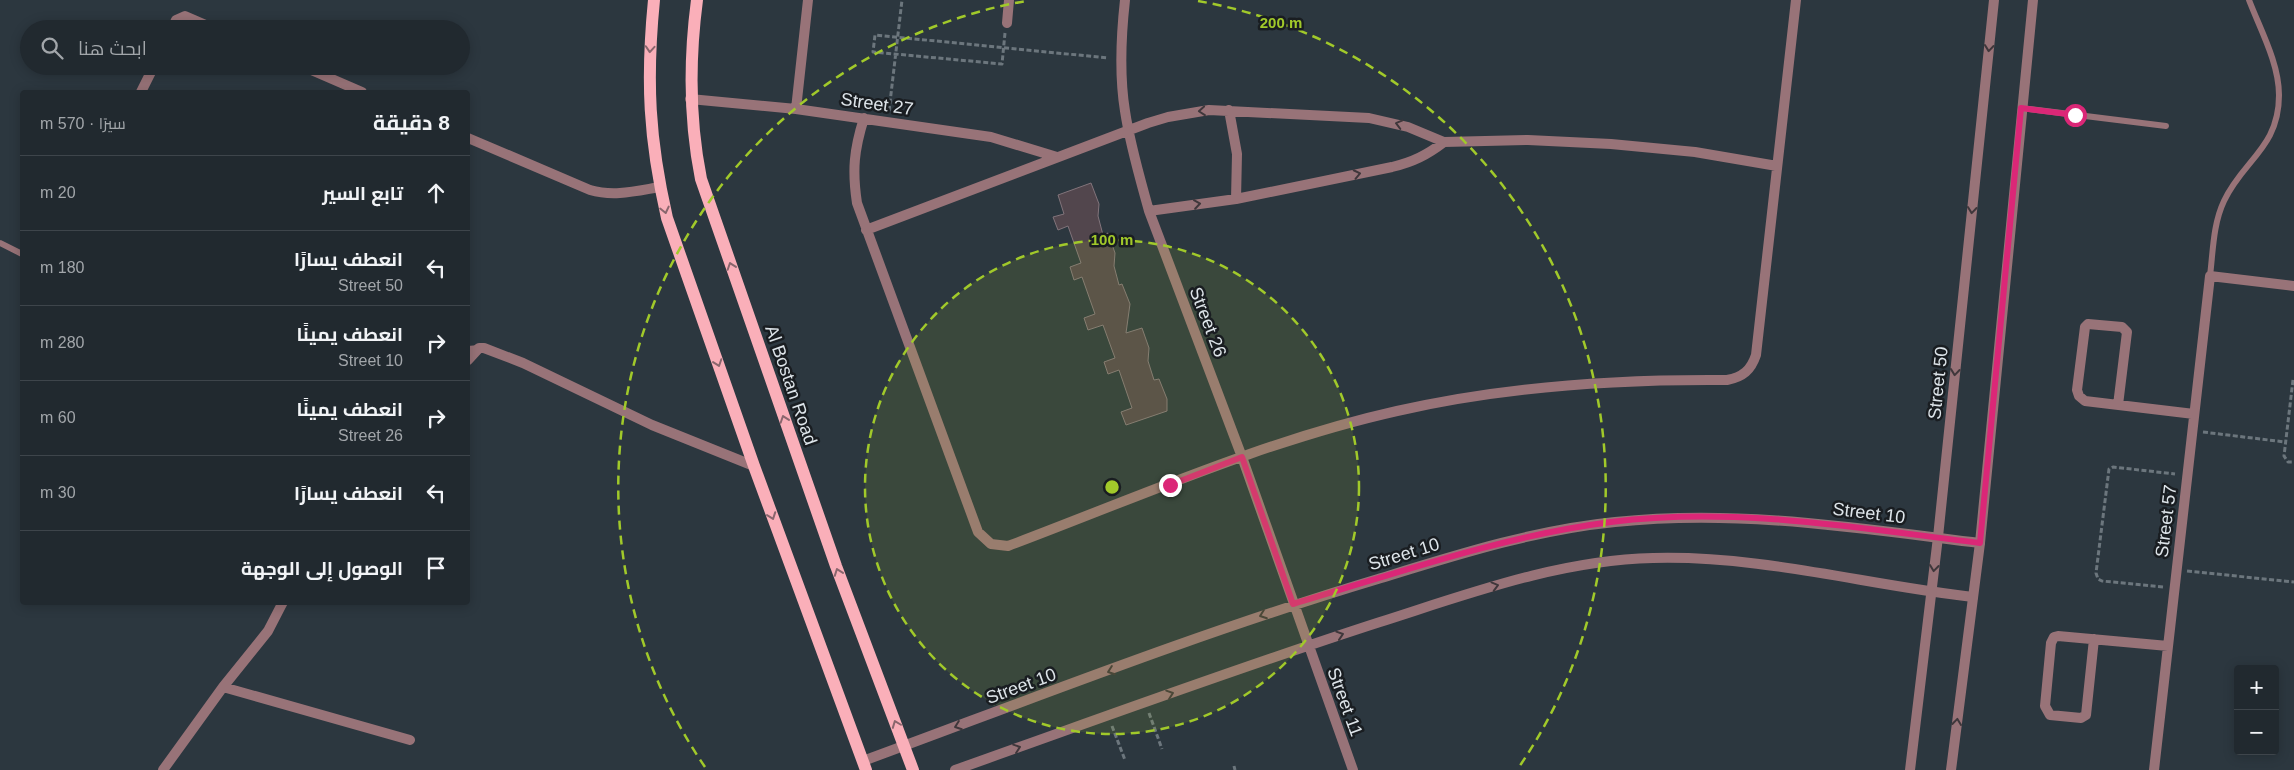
<!DOCTYPE html>
<html lang="ar">
<meta charset="utf-8">
<style>
:root{--surface:#21292f;--page:#2d353b;--text:#f1f3f6;--muted:#a2a6aa;--line:#3e454b}
body{margin:0;font-family:Arial,Cairo,sans-serif;background:var(--page);color:var(--text);direction:rtl}
.controls{position:absolute;right:15px;bottom:15px;display:grid;overflow:hidden;border-radius:5px;box-shadow:0 2px 12px #0003}
.controls button{width:45px;height:45px;display:grid;place-items:center;padding:0;border:0;border-bottom:1px solid var(--line);background:var(--surface);color:var(--text);font:25px sans-serif}
.stop{position:absolute;width:15px;height:15px;margin:-11px;border:4px solid #db2777;border-radius:50%;background:#fff}
.stop.end{background:#db2777;border-color:#fff;box-shadow:0 1px 5px #0008}
.list{margin:0;padding:0;list-style:none}
h2{display:flex;justify-content:space-between;align-items:center;height:65px;margin:0;padding:0 20px;font-size:21px}
h2 small{font-size:16px;font-weight:400;color:var(--muted)}
.list li{display:grid;grid-template-columns:32px 1fr auto;gap:15px;align-items:center;box-sizing:border-box;height:75px;padding:0 20px;border-top:1px solid var(--line)}
.list b{display:block;font-size:19px;white-space:nowrap}
.list p{margin:0;font-size:16px;white-space:nowrap;color:var(--muted)}
.list em{font-size:16px;font-style:normal;color:var(--muted)}
.icon{flex:none;width:28px;height:28px;fill:none;stroke:currentColor;stroke-width:2;stroke-linecap:round;stroke-linejoin:round}
.map{position:relative;flex:none;width:2294px;height:770px;overflow:hidden;direction:ltr}
.search{position:absolute;background:var(--surface);box-shadow:0 2px 12px #0003;left:20px;top:20px;width:450px;height:55px;display:flex;align-items:center;gap:12px;box-sizing:border-box;padding:0 18px;border-radius:28px;color:var(--muted);font-size:19px}
.panel{position:absolute;background:var(--surface);box-shadow:0 2px 12px #0003;left:20px;top:90px;width:450px;height:515px;border-radius:5px;direction:rtl}
.map>svg:first-child{display:block}
</style>
<div class="map">
<svg width="2294" height="770" viewBox="0 0 2294 770">
<rect width="100%" height="100%" fill="#2c373f"/>
<path fill="#52464d" stroke="#82747b" d="M 1091,183 L 1099,204 L 1098,216 L 1103,235 L 1108,233 L 1115,253 L 1114,266 L 1119,285 L 1122,284 L 1130,304 L 1126,333 L 1142,328 L 1149,348 L 1148,361 L 1154,380 L 1159,379 L 1167,399 L 1167,411 L 1126,425 L 1121,412 L 1132,408 L 1119,370 L 1108,374 L 1104,362 L 1115,358 L 1103,325 L 1088,330 L 1084,318 L 1095,314 L 1082,277 L 1074,280 L 1070,267 L 1081,263 L 1068,226 L 1058,230 L 1053,217 L 1064,214 L 1058,195 Z"/>
<g fill="none" stroke-linecap="round" stroke-linejoin="round">
<path stroke="#6c767d" stroke-width="3" stroke-dasharray="5 2.5" stroke-linecap="butt" d="M 1005,33 L 1002,64 L 873,52 L 875,35 L 1108,58
M 889,111 L 902,0
M 2293,380 L 2284,456 L 2288,462 L 2294,462
M 2203,432 L 2285,442
M 2187,571 L 2294,582
M 2163,587 L 2102,581 L 2098,579 L 2096,573 L 2109,469 L 2113,467 L 2175,474
M 1149,713 L 1162,749
M 1112,726 L 1125,760
M 1234,766 L 1235,770"/>
<path stroke="#987378" stroke-width="6" d="M 2021,108 L 2166,126
M 0,243 L 22,254
M 2210,276 C 2213,252 2213,224 2224,201 C 2243,160 2279,148 2279,95 C 2279,63 2260,29 2249,0
M 468,349 L 479,348"/>
<path stroke="#987378" stroke-width="10" d="M 1125,0 C 1121,36 1119,74 1125,111 C 1130,145 1140,178 1149,211 L 1242,457 L 1353,770
M 1007,23 L 1009,0
M 172,29 L 176,20 L 185,16 L 215,29
M 302,66 L 362,92
M 141,92 L 154,66
M 690,99 L 796,109 L 991,137 L 1057,157
M 796,109 L 808,0
M 1229,110 L 1237,154 L 1236,199
M 864,118 C 854,150 852,170 857,203 L 978,532 L 991,544 L 1008,546 C 1136,498 1263,441 1397,411 C 1506,386 1616,379 1727,380 C 1743,377 1751,370 1756,355 L 1796,0
M 468,138 L 590,190 C 614,197 636,191 660,187
M 1149,211 L 1236,199 L 1392,167 C 1413,162 1427,155 1444,142
M 866,230 L 1148,123 L 1168,117 L 1209,110 L 1369,118 L 1408,127 L 1444,142 L 1528,140 L 1611,144 L 1695,152 L 1777,166
M 468,360 L 479,348 L 484,348 L 523,363 L 652,425 L 754,466
M 2118,405 L 2127,332 L 2122,327 L 2088,324 L 2085,327 L 2077,390 L 2079,396 L 2085,401 L 2194,414
M 2094,639 L 2086,715 L 2081,718 L 2050,715 L 2045,706 L 2051,643 L 2054,637 L 2058,636 L 2168,646
M 223,687 L 410,740
M 863,761 C 1034,698 1204,631 1378,579 C 1456,555 1534,530 1615,522 C 1738,509 1858,528 1980,543
M 163,770 L 223,687 L 268,631 L 283,602
M 955,770 C 1096,720 1237,668 1380,622 C 1468,594 1559,560 1653,558 C 1761,555 1866,585 1973,597
M 2154,770 L 2210,276 L 2294,286"/>
<path stroke="#987378" stroke-width="10" d="M 1910,770 L 1938,537 L 1994,0
M 1951,770 L 1980,543 L 2033,0"/>
<path stroke="#faafb9" stroke-width="12" d="M 654,0 C 646,81 649,139 667,218 L 754,466 L 866,770
M 697,0 C 689,61 689,119 701,179 L 836,566 L 913,770"/>
</g>
<defs><path id="oneway-chevron" d="M-2-3.5L2.5 0L-2 3.5" fill="none" stroke-width="1.6" stroke-linecap="round" stroke-linejoin="round" transform="scale(1.25)"/></defs>
<g stroke="#3f373b">
<use href="#oneway-chevron" transform="translate(1989 48) rotate(96)"/>
<use href="#oneway-chevron" transform="translate(1202 111) rotate(175)"/>
<use href="#oneway-chevron" transform="translate(1399 124) rotate(-165)"/>
<use href="#oneway-chevron" transform="translate(1357 174) rotate(-12)"/>
<use href="#oneway-chevron" transform="translate(1197 204) rotate(-8)"/>
<use href="#oneway-chevron" transform="translate(1972 210) rotate(96)"/>
<use href="#oneway-chevron" transform="translate(1955 372) rotate(96)"/>
<use href="#oneway-chevron" transform="translate(1934 568) rotate(97)"/>
<use href="#oneway-chevron" transform="translate(1495 586) rotate(-15)"/>
<use href="#oneway-chevron" transform="translate(1263 615) rotate(160)"/>
<use href="#oneway-chevron" transform="translate(1340 635) rotate(-18)"/>
<use href="#oneway-chevron" transform="translate(1111 671) rotate(160)"/>
<use href="#oneway-chevron" transform="translate(1170 694) rotate(-19)"/>
<use href="#oneway-chevron" transform="translate(1957 722) rotate(-83)"/>
<use href="#oneway-chevron" transform="translate(958 726) rotate(160)"/>
<use href="#oneway-chevron" transform="translate(1017 748) rotate(-19)"/>
</g>
<g stroke="#8a666d">
<use href="#oneway-chevron" transform="translate(650 49) rotate(94)"/>
<use href="#oneway-chevron" transform="translate(665 210) rotate(77)"/>
<use href="#oneway-chevron" transform="translate(731 266) rotate(-109)"/>
<use href="#oneway-chevron" transform="translate(718 363) rotate(71)"/>
<use href="#oneway-chevron" transform="translate(784 419) rotate(-109)"/>
<use href="#oneway-chevron" transform="translate(772 516) rotate(70)"/>
<use href="#oneway-chevron" transform="translate(838 572) rotate(-110)"/>
<use href="#oneway-chevron" transform="translate(896 724) rotate(-111)"/>
</g>
<g fill="none" stroke-linecap="round" stroke-linejoin="round">
<path stroke="#db2777" stroke-width="6" d="M 1170,485 L 1242,457 L 1293,604 C 1398,573 1502,536 1611,522 C 1734,506 1858,528 1980,543 L 2021,108 L 2075,115"/>
</g>
<circle cx="1112" cy="487" r="247" fill="#a1c92a" fill-opacity=".12"/>
<g fill="none" stroke="#a1c92a" stroke-width="2.5" stroke-dasharray="9 6">
<circle cx="1112" cy="487" r="247"/>
<path d="M705 767A494 494 0 0 1 1026 1M1198 1A494 494 0 0 1 1519 767"/>
</g>
<g text-anchor="middle" stroke-width="5" stroke-linejoin="round" paint-order="stroke">
<g font-size="18" fill="#dde4e9" stroke="#191d21">
<text transform="translate(877 104) rotate(8)" y="6">Street 27</text>
<text transform="translate(1208 322) rotate(69)" y="6">Street 26</text>
<text transform="translate(1938 383) rotate(-84)" y="6">Street 50</text>
<text transform="translate(791 385) rotate(71)" y="6">Al Bostan Road</text>
<text transform="translate(1869 513) rotate(7)" y="6">Street 10</text>
<text transform="translate(2166 521) rotate(-83)" y="6">Street 57</text>
<text transform="translate(1404 554) rotate(-17)" y="6">Street 10</text>
<text transform="translate(1021 686) rotate(-20)" y="6">Street 10</text>
<text transform="translate(1345 702) rotate(70)" y="6">Street 11</text>
</g>
</g>
<circle cx="1112" cy="487" r="8" fill="#a1c92a" stroke="#191d21" stroke-width="2.5"/>
<g font-size="15" text-anchor="middle" font-weight="bold" fill="#a1c92a" stroke="#191d21" stroke-width="5" stroke-linejoin="round" paint-order="stroke">
<text x="1281" y="28">200 m</text>
<text x="1112" y="245">100 m</text>
</g>
</svg>
<div class="controls">
<button>+</button>
<button>−</button>
</div>
<div class="stop" style="left:2075px;top:115px"></div>
<div class="stop end" style="left:1170px;top:485px"></div>
<div class="search"><svg class="icon" aria-label="search" viewBox="0 0 24 24"><circle cx="10" cy="10" r="6"/><path d="M15 15l6 6"/></svg>ابحث هنا</div>
<section class="panel">
<h2>8 دقيقة<small>سيرًا · 570 m</small></h2>
<ul class="list">
<li><svg class="icon" aria-label="ahead" viewBox="0 0 24 24"><path d="M12 20V5M6 11l6-6 6 6"/></svg><div><b>تابع السير</b></div><em>20 m</em></li>
<li><svg class="icon" aria-label="left" viewBox="0 0 24 24"><path d="M17 20v-9H6M10 6l-5 5 5 5"/></svg><div><b>انعطف يسارًا</b><p>Street 50</p></div><em>180 m</em></li>
<li><svg class="icon" aria-label="right" viewBox="0 0 24 24"><path d="M7 20v-9h11M14 6l5 5-5 5"/></svg><div><b>انعطف يمينًا</b><p>Street 10</p></div><em>280 m</em></li>
<li><svg class="icon" aria-label="right" viewBox="0 0 24 24"><path d="M7 20v-9h11M14 6l5 5-5 5"/></svg><div><b>انعطف يمينًا</b><p>Street 26</p></div><em>60 m</em></li>
<li><svg class="icon" aria-label="left" viewBox="0 0 24 24"><path d="M17 20v-9H6M10 6l-5 5 5 5"/></svg><div><b>انعطف يسارًا</b></div><em>30 m</em></li>
<li><svg class="icon" aria-label="arrive" viewBox="0 0 24 24"><path d="M6 21V4h12l-3 4 3 4H6"/></svg><div><b>الوصول إلى الوجهة</b></div></li>
</ul>
</section>
</div>
